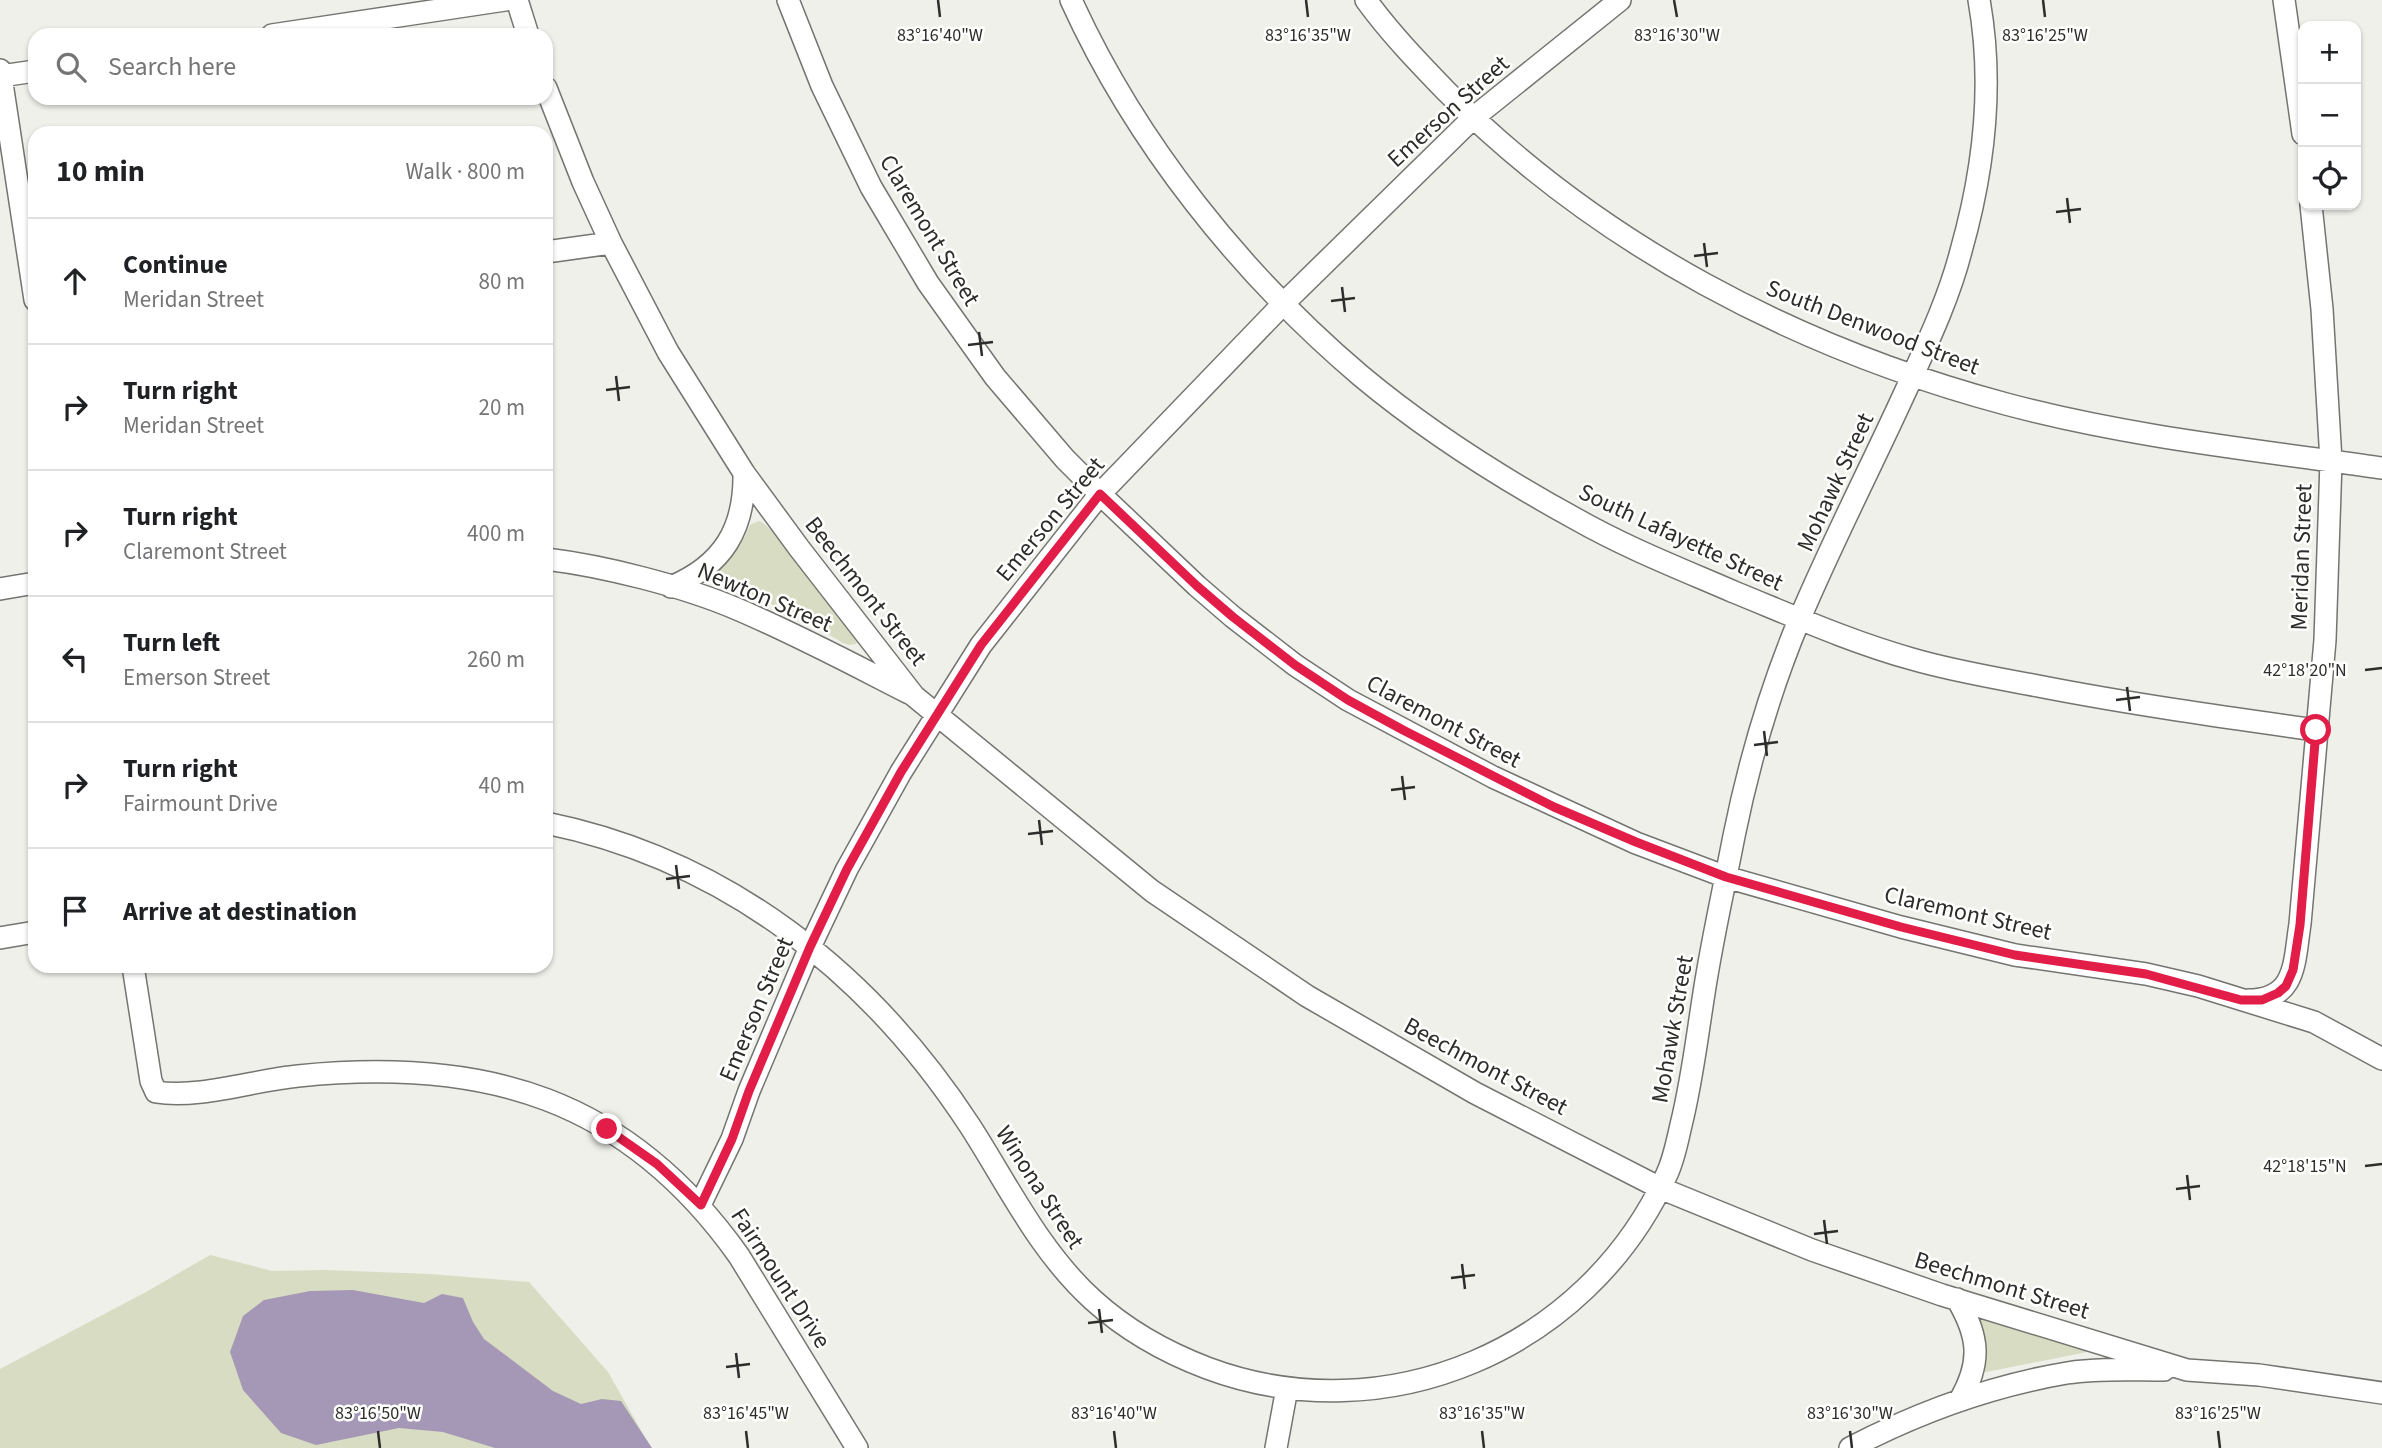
<!DOCTYPE html>
<meta charset="utf-8">
<style>
:root{--surface:#fff;--page:#f6f6f6;--text:#202124;--muted:#757577;--line:#e0e0e0}
body{margin:0;font-family:"Source Sans 3",sans-serif;background:var(--page);color:var(--text)}
.controls{position:absolute;right:21px;top:21px;display:grid;overflow:hidden;border-radius:14px;box-shadow:0 2px 5px #0004}
.controls button{width:63px;height:63px;display:grid;place-items:center;padding:0;border:0;border-bottom:2px solid var(--line);background:var(--surface);color:var(--text);font:35px sans-serif}
.stop{position:absolute;width:21px;height:21px;margin:-16px;border:5px solid #e11d48;border-radius:50%;background:#fff}
.stop.end{background:#e11d48;border-color:#fff;box-shadow:0 2px 7px #0008}
.list{margin:0;padding:0;list-style:none}
h2{display:flex;justify-content:space-between;align-items:center;height:91px;margin:0;padding:0 28px;font-size:30px}
h2 small{font-size:23px;font-weight:400;color:var(--muted)}
.list li{display:grid;grid-template-columns:46px 1fr auto;gap:21px;align-items:center;box-sizing:border-box;height:126px;padding:0 28px;border-top:2px solid var(--line)}
.list b{display:block;font-size:26px;white-space:nowrap}
.list p{margin:0;font-size:23px;white-space:nowrap;color:var(--muted)}
.list em{font-size:23px;font-style:normal;color:var(--muted)}
.icon{flex:none;width:38px;height:38px;fill:none;stroke:currentColor;stroke-width:2;stroke-linecap:round;stroke-linejoin:round}
.map{position:relative;flex:none;width:2382px;height:1448px;overflow:hidden}
.search{position:absolute;background:var(--surface);box-shadow:0 2px 5px #0004;left:28px;top:28px;width:525px;height:77px;display:flex;align-items:center;gap:18px;box-sizing:border-box;padding:0 24px;border-radius:21px;color:var(--muted);font-size:26px}
.panel{position:absolute;background:var(--surface);box-shadow:0 2px 5px #0004;left:28px;top:126px;width:525px;height:847px;border-radius:21px}
.map>svg:first-child{display:block}
</style>
<div class="map">
<svg width="2382" height="1448" viewBox="0 0 2382 1448">
<rect width="100%" height="100%" fill="#eff0ea"/>
<path fill="#d8dcc2" d="M 759,521 L 763,523 L 773,532 L 855,631 L 858,639 L 856,644 L 849,645 L 843,643 L 794,614 L 744,592 L 708,581 L 708,575 C 727,561 741,549 750,525 Z
M 210,1255 L 272,1271 L 325,1270 L 430,1274 L 529,1282 L 608,1372 L 651,1448 L 0,1448 L 0,1369 L 146,1292 Z
M 1980,1320 L 1989,1320 L 2088,1350 L 2087,1352 L 1986,1372 L 1982,1369 L 1976,1324 Z"/>
<path fill="#a598b7" d="M 353,1290 L 424,1303 L 442,1294 L 463,1298 L 473,1322 L 484,1339 L 553,1391 L 581,1404 L 602,1399 L 621,1401 L 652,1448 L 495,1448 L 443,1432 L 399,1428 L 316,1445 L 281,1433 L 243,1390 L 230,1352 L 243,1316 L 264,1300 L 310,1291 Z"/>
<g fill="none" stroke-linecap="round" stroke-linejoin="round">
<g stroke="#747570" stroke-width="24">
<path id="street" d="M 517,0 L 528,35
M 788,0 L 822,86 L 871,187 L 928,283 L 995,377 L 1065,459 L 1100,494 L 1197,586 L 1233,617 L 1295,665 L 1348,700 L 1493,777 L 1636,843 L 1726,877 L 1901,927 L 2015,955 L 2146,974 L 2198,986 L 2314,1022 L 2382,1059
M 1071,0 C 1136,143 1241,274 1361,376 C 1427,431 1501,478 1576,519 C 1627,548 1681,569 1734,592 C 1793,616 1851,642 1912,659 C 1953,671 1996,678 2038,686 C 2130,704 2223,717 2316,730
M 1366,0 C 1390,33 1418,62 1446,91 C 1599,245 1797,348 2006,404 C 2129,437 2256,450 2382,468
M 2284,0 L 2303,134
M 272,35 L 505,0
M 0,70 L 35,300
M 1,76 L 35,71
M 546,88 L 583,182 L 611,243 L 668,352 L 744,473 L 799,548 L 914,696 L 1152,891 L 1307,996 L 1475,1093 L 1660,1188 L 1812,1250 L 1942,1295 L 2187,1370 L 2259,1375 L 2382,1393
M 546,252 L 611,243
M 546,559 C 604,566 683,586 737,609 C 796,634 852,664 909,693
M 671,587 C 723,565 745,529 744,473
M 0,589 L 35,583
M 546,823 C 727,860 870,973 970,1126 C 1008,1185 1039,1251 1093,1300 C 1126,1330 1165,1352 1207,1368 C 1386,1435 1586,1349 1666,1176 C 1674,1160 1677,1142 1681,1125 C 1692,1081 1697,1037 1704,993 C 1712,940 1724,888 1734,836 C 1749,762 1771,687 1800,618 C 1833,540 1872,465 1907,388 C 1927,344 1949,298 1961,251 C 1984,170 1994,84 1979,0
M 0,938 L 35,932
M 133,966 L 151,1081 L 156,1092 C 199,1099 255,1080 298,1076 C 485,1057 627,1098 739,1256 L 857,1448
M 2248,1000 C 2297,1000 2294,962 2300,924 L 2325,640 L 2331,461 L 2322,309 L 2311,205
M 700,1205 L 732,1139 L 749,1091 L 810,947 L 847,869 L 901,772 L 981,645 L 1100,494 L 1285,302 L 1473,118 L 1620,0
M 1957,1299 C 1979,1336 1982,1362 1960,1400
M 1276,1448 L 1287,1388
M 1850,1448 C 1919,1412 1990,1386 2067,1373 C 2099,1368 2132,1370 2164,1370"/>
</g>
<use href="#street" stroke="#fff" stroke-width="21"/>
</g>
<g fill="none" stroke-linecap="round" stroke-linejoin="round">
<path stroke="#e11d48" stroke-width="9" d="M 607,1129 L 657,1164 L 701,1205 L 732,1139 L 749,1091 L 810,947 L 847,869 L 901,772 L 981,645 L 1100,494 L 1197,586 L 1233,617 L 1295,665 L 1348,700 L 1403,730 L 1554,807 L 1636,842 L 1726,877 L 1901,927 L 2015,955 L 2146,974 L 2241,1000 L 2262,1000 L 2278,993 L 2286,986 L 2293,970 L 2300,925 L 2316,730"/>
</g>
<path fill="none" stroke="#2d2d2b" stroke-width="2.5" d="M 938,0 L 940,17M 1306,0 L 1308,17M 1674,0 L 1677,17M 2043,0 L 2045,17M 2067,198 L 2070,223M 2056,212 L 2081,209M 1704,243 L 1707,267M 1694,256 L 1718,253M 1342,287 L 1345,312M 1331,301 L 1355,298M 979,332 L 982,356M 968,345 L 993,342M 616,376 L 619,401M 606,390 L 630,387M 2365,670 L 2382,668M 2127,687 L 2130,711M 2116,700 L 2140,697M 1764,731 L 1767,756M 1754,745 L 1778,742M 1402,776 L 1405,800M 1391,790 L 1415,787M 1039,820 L 1042,845M 1028,834 L 1053,831M 676,865 L 679,889M 666,879 L 690,876M 2365,1166 L 2382,1164M 2187,1175 L 2190,1200M 2176,1189 L 2200,1186M 1824,1220 L 1827,1244M 1814,1234 L 1838,1231M 1462,1264 L 1465,1289M 1451,1278 L 1475,1275M 1099,1309 L 1102,1333M 1088,1323 L 1113,1320M 736,1353 L 739,1378M 726,1367 L 750,1364M 378,1431 L 380,1448M 746,1431 L 748,1448M 1114,1431 L 1116,1448M 1482,1431 L 1484,1448M 1850,1431 L 1852,1448M 2218,1431 L 2220,1448"/>
<g text-anchor="middle" stroke-width="5" stroke-linejoin="round" paint-order="stroke">
<g font-size="24" fill="#2d2d2b" stroke="#fffffe">
<text transform="translate(1448 111) rotate(-42)" y="8">Emerson Street</text>
<text transform="translate(930 230) rotate(59)" y="8">Claremont Street</text>
<text transform="translate(1873 327) rotate(21)" y="8">South Denwood Street</text>
<text transform="translate(1835 482) rotate(-65)" y="8">Mohawk Street</text>
<text transform="translate(1050 519) rotate(-50)" y="8">Emerson Street</text>
<text transform="translate(1681 537) rotate(25)" y="8">South Lafayette Street</text>
<text transform="translate(2301 557) rotate(-88)" y="8">Meridan Street</text>
<text transform="translate(866 591) rotate(52)" y="8">Beechmont Street</text>
<text transform="translate(765 597) rotate(23)" y="8">Newton Street</text>
<text transform="translate(1444 721) rotate(28)" y="8">Claremont Street</text>
<text transform="translate(1968 913) rotate(13)" y="8">Claremont Street</text>
<text transform="translate(756 1009) rotate(-67)" y="8">Emerson Street</text>
<text transform="translate(1672 1029) rotate(-80)" y="8">Mohawk Street</text>
<text transform="translate(1486 1066) rotate(28)" y="8">Beechmont Street</text>
<text transform="translate(1040 1187) rotate(57)" y="8">Winona Street</text>
<text transform="translate(781 1278) rotate(57)" y="8">Fairmount Drive</text>
<text transform="translate(2002 1285) rotate(17)" y="8">Beechmont Street</text>
</g>
</g>
<g font-size="18" text-anchor="middle" fill="#2d2d2b" stroke="#fffffe" stroke-width="5" stroke-linejoin="round" paint-order="stroke">
<text x="940" y="41">83°16'40"W</text>
<text x="1308" y="41">83°16'35"W</text>
<text x="1677" y="41">83°16'30"W</text>
<text x="2045" y="41">83°16'25"W</text>
<text x="2305" y="676">42°18'20"N</text>
<text x="2305" y="1172">42°18'15"N</text>
<text x="378" y="1419">83°16'50"W</text>
<text x="746" y="1419">83°16'45"W</text>
<text x="1114" y="1419">83°16'40"W</text>
<text x="1482" y="1419">83°16'35"W</text>
<text x="1850" y="1419">83°16'30"W</text>
<text x="2218" y="1419">83°16'25"W</text>
</g>
</svg>
<div class="controls">
<button>+</button>
<button>−</button>
<button><svg class="icon" aria-label="locate" viewBox="0 0 24 24"><circle cx="12" cy="12" r="6"/><path d="M12 2v4M12 18v4M2 12h4M18 12h4"/></svg></button>
</div>
<div class="stop" style="left:2316px;top:730px"></div>
<div class="stop end" style="left:607px;top:1129px"></div>
<div class="search"><svg class="icon" aria-label="search" viewBox="0 0 24 24"><circle cx="10" cy="10" r="6"/><path d="M15 15l6 6"/></svg>Search here</div>
<section class="panel">
<h2>10 min<small>Walk · 800 m</small></h2>
<ul class="list">
<li><svg class="icon" aria-label="ahead" viewBox="0 0 24 24"><path d="M12 20V5M6 11l6-6 6 6"/></svg><div><b>Continue</b><p>Meridan Street</p></div><em>80 m</em></li>
<li><svg class="icon" aria-label="right" viewBox="0 0 24 24"><path d="M7 20v-9h11M14 6l5 5-5 5"/></svg><div><b>Turn right</b><p>Meridan Street</p></div><em>20 m</em></li>
<li><svg class="icon" aria-label="right" viewBox="0 0 24 24"><path d="M7 20v-9h11M14 6l5 5-5 5"/></svg><div><b>Turn right</b><p>Claremont Street</p></div><em>400 m</em></li>
<li><svg class="icon" aria-label="left" viewBox="0 0 24 24"><path d="M17 20v-9H6M10 6l-5 5 5 5"/></svg><div><b>Turn left</b><p>Emerson Street</p></div><em>260 m</em></li>
<li><svg class="icon" aria-label="right" viewBox="0 0 24 24"><path d="M7 20v-9h11M14 6l5 5-5 5"/></svg><div><b>Turn right</b><p>Fairmount Drive</p></div><em>40 m</em></li>
<li><svg class="icon" aria-label="arrive" viewBox="0 0 24 24"><path d="M6 21V4h12l-3 4 3 4H6"/></svg><div><b>Arrive at destination</b></div></li>
</ul>
</section>
</div>
